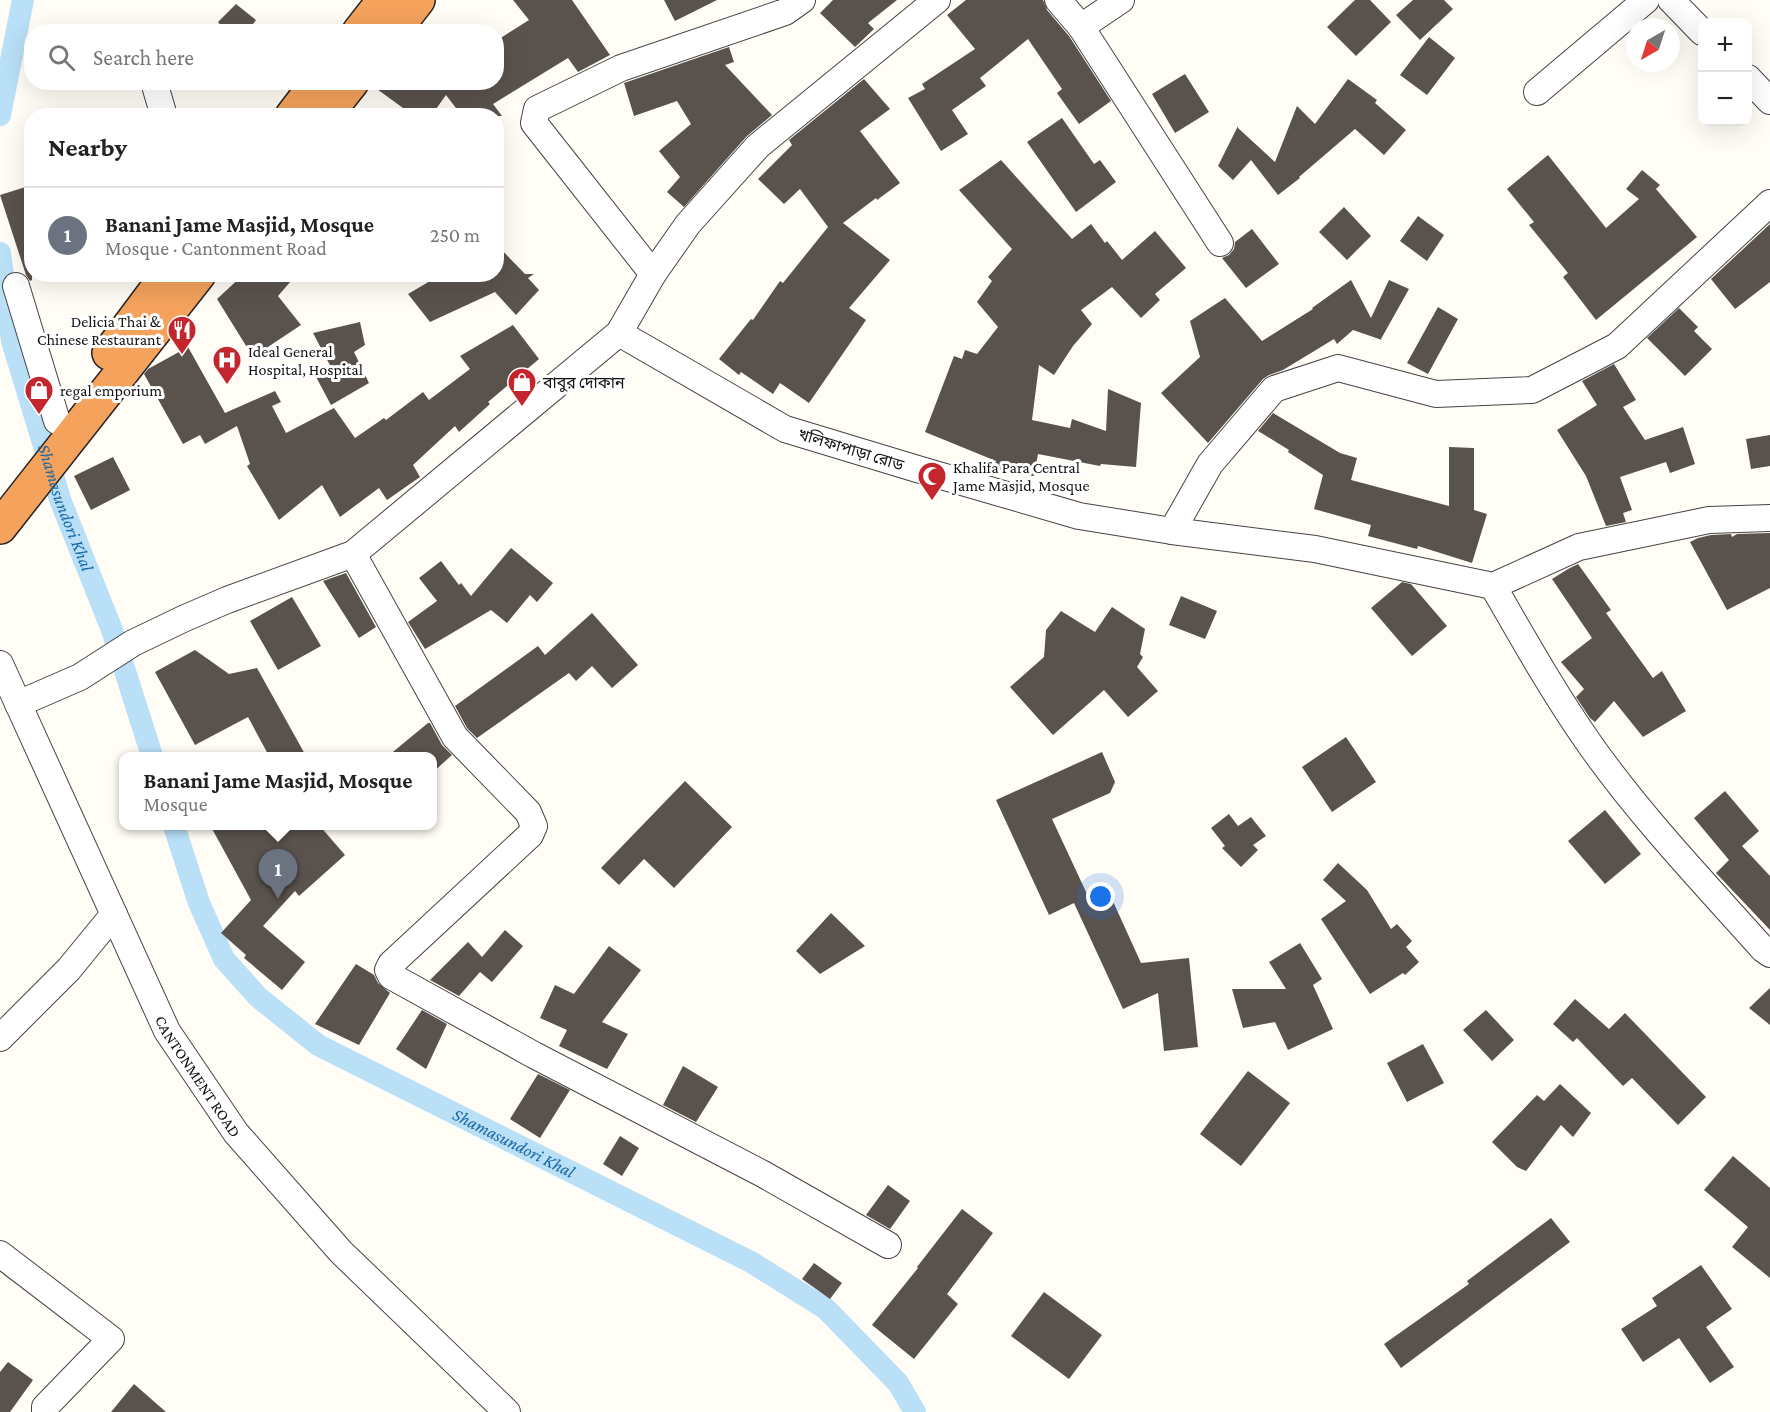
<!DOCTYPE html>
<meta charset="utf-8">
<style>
:root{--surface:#fff;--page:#f6f6f6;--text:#222;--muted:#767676;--line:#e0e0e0;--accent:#7c3aed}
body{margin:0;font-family:"Crimson Pro","Noto Sans Bengali",serif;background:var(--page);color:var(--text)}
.controls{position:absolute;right:18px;top:18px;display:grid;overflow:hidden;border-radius:12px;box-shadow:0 6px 24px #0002}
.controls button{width:54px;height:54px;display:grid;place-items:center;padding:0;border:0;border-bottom:2px solid var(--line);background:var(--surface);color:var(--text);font:30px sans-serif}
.compass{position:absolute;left:1626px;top:18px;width:54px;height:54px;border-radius:50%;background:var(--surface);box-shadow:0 6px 24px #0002;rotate:219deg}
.you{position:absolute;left:1101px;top:897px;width:21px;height:21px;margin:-15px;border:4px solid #fff;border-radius:50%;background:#1a73e8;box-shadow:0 0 0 9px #1a73e833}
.badge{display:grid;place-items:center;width:39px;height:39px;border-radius:50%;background:var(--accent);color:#fff;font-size:20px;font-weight:700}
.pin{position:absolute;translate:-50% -50px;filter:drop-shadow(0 2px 3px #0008)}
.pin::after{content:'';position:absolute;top:32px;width:21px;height:18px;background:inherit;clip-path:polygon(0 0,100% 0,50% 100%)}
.popup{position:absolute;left:119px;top:752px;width:318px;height:78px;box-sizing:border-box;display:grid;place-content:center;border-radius:12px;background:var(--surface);filter:drop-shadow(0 2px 4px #0005);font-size:20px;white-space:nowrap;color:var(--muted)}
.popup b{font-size:22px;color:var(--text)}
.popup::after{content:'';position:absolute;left:50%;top:100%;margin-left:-12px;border:12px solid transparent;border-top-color:var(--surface)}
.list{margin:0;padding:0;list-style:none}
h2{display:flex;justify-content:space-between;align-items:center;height:78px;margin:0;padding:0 24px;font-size:26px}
h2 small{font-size:20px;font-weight:400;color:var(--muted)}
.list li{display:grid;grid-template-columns:39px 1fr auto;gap:18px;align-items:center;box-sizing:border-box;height:96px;padding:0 24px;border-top:2px solid var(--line)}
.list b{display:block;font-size:22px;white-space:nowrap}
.list p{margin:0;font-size:20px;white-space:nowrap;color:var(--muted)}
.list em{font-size:20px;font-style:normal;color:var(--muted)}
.icon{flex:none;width:33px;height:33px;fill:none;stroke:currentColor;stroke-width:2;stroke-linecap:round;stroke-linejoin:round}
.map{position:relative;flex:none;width:1770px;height:1412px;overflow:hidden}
.search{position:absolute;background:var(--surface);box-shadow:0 6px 24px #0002;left:24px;top:24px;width:480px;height:66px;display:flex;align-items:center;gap:15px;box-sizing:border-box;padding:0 21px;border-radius:24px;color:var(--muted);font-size:22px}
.panel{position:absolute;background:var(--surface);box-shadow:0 6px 24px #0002;left:24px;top:108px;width:480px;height:174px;border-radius:24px}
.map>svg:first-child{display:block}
</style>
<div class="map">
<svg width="1770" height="1412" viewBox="0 0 1770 1412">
<rect width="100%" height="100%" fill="#fffdf5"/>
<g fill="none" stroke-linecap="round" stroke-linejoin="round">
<g stroke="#b9e0f7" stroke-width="22">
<path d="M 0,115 L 23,0"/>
<path id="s1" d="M 0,253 L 12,341 L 61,502 L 112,630 L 152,756"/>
<path id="s2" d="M 174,826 L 199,903 L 224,959 L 258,997 L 318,1045 L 751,1262 L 826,1309 L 898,1383 L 915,1412"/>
</g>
</g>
<path fill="#5a524d" d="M 513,0 L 572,0 L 610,55 L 578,72 L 568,58 L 493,104 L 502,116 L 462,116 L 446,95 L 431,116 L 414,116 L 370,84 L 496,82 L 496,41 L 529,20 Z
M 664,0 L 717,0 L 675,21 Z
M 833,0 L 897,0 L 868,23 L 874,29 L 855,47 L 820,13 Z
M 966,0 L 1043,0 L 1047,10 L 1069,36 L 1111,101 L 1079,124 L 1057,93 L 1062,89 L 1028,39 L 980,78 L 986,86 L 952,110 L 968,134 L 941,151 L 908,98 L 925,89 L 922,84 L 975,49 L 947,15 Z
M 1355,0 L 1370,0 L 1391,22 L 1356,56 L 1327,27 Z
M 1413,0 L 1444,0 L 1453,9 L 1420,40 L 1396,15 Z
M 236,4 L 256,20 L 247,32 L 226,32 L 218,22 Z
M 1429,37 L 1455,58 L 1427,95 L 1400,75 Z
M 729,47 L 734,62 L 725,65 L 772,115 L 747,136 L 684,207 L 667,192 L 680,177 L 659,151 L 691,124 L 677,101 L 634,116 L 624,83 Z
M 1185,74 L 1209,112 L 1175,133 L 1152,94 Z
M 864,79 L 890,109 L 860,131 L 900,183 L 877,200 L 876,198 L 843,223 L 890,260 L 849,308 L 866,320 L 809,403 L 780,383 L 773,394 L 741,372 L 739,375 L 719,359 L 751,319 L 753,320 L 780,281 L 783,283 L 828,227 L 800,189 L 784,204 L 758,179 L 792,145 L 789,140 Z
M 1348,79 L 1377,100 L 1375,103 L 1406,130 L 1384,155 L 1355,129 L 1299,177 L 1300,178 L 1278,195 L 1251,160 L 1233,180 L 1218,166 L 1238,126 L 1238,128 L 1275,162 L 1297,106 L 1315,124 Z
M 1062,118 L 1094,164 L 1100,160 L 1116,182 L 1076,212 L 1027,142 Z
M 1548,155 L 1606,228 L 1639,199 L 1626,189 L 1642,170 L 1660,185 L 1656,189 L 1697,237 L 1596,320 L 1563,277 L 1568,273 L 1529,225 L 1534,222 L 1507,189 Z
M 1001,160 L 1072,239 L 1091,224 L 1105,243 L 1107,241 L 1122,260 L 1155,231 L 1186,268 L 1155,294 L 1160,300 L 1141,318 L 1112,287 L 1081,310 L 1092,324 L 1073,346 L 1054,375 L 1039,365 L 1032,420 L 1070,428 L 1072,419 L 1106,431 L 1108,389 L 1141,403 L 1136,467 L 1101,464 L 1100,466 L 1038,454 L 1034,476 L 994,469 L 996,461 L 925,432 L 954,356 L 962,359 L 965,350 L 977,354 L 998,327 L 977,302 L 992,281 L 988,277 L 1012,249 L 959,190 Z
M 32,185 L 32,280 L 30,281 L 26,275 L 0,195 Z
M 1344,207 L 1371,236 L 1347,260 L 1319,232 Z
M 1418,216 L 1444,235 L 1427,261 L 1400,241 Z
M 1770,224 L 1770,282 L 1735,309 L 1711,279 Z
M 1252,229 L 1279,264 L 1246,288 L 1222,258 L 1229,255 L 1234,249 L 1235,242 Z
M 496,244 L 525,274 L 534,274 L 528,278 L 539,290 L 516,315 L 495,292 L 430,322 L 408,294 L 442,274 L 496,274 Z
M 244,274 L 297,274 L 278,296 L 301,325 L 253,357 L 217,299 Z
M 1351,280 L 1371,318 L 1389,280 L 1409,289 L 1381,339 L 1382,340 L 1353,330 L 1337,344 L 1334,339 L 1283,370 L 1269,375 L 1263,379 L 1208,443 L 1161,393 L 1200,357 L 1190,321 L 1225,298 L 1262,341 L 1313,309 L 1312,308 Z
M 1438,307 L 1458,319 L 1428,374 L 1407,363 Z
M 1679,308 L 1698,327 L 1694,331 L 1712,349 L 1685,376 L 1647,338 Z
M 360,322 L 365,345 L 354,352 L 369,383 L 331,405 L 315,375 L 332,369 L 313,333 Z
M 513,325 L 539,359 L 488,402 L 490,404 L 459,432 L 455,426 L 413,465 L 420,477 L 387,500 L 379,488 L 340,517 L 322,485 L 279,520 L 247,466 L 250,464 L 237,426 L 205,444 L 200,435 L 183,444 L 144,374 L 148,369 L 188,347 L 225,413 L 275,391 L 281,402 L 272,406 L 286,433 L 334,408 L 355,438 L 384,418 L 386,420 L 423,392 L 429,400 L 470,369 L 460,356 Z
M 1614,364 L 1636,400 L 1623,407 L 1645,440 L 1683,427 L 1695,464 L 1670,473 L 1666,462 L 1620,477 L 1632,510 L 1623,513 L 1626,522 L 1606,526 L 1586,476 L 1557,430 L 1597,405 L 1582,381 Z
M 1273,413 L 1340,453 L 1357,458 L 1351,480 L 1449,506 L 1449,447 L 1474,448 L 1474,510 L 1487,514 L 1472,563 L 1418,546 L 1417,549 L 1368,536 L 1371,525 L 1314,509 L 1323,475 L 1288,452 L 1289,450 L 1258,431 Z
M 1770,435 L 1770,466 L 1751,469 L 1746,439 Z
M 113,457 L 130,490 L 91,510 L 74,476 Z
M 1770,533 L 1770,588 L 1727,610 L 1690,542 L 1698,538 L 1711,535 L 1731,534 L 1732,537 L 1737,534 Z
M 511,548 L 553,583 L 537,602 L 530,595 L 507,623 L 491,610 L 425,649 L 408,622 L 437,601 L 419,578 L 441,561 L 459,585 L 461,583 L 471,596 Z
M 1578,564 L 1611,610 L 1606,613 L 1653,678 L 1662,671 L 1686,711 L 1643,737 L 1614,701 L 1595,722 L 1590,718 L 1576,697 L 1584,689 L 1561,662 L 1592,638 L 1552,579 L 1568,569 Z
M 346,573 L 376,627 L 359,638 L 323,581 Z
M 1402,582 L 1411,584 L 1447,626 L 1412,656 L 1371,608 Z
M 1181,596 L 1217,611 L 1205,639 L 1169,625 Z
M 292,597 L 321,646 L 278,670 L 250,621 Z
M 1112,607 L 1145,629 L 1140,654 L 1143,657 L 1137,667 L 1158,691 L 1128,717 L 1104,690 L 1053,735 L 1010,687 L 1044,657 L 1046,630 L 1061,611 L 1095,632 Z
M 592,613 L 638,665 L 612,688 L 592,666 L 576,681 L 569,673 L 477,738 L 467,728 L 455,706 L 538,646 L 545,655 Z
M 195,650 L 229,674 L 257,668 L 306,756 L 269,756 L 248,717 L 195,745 L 155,672 Z
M 428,723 L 430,723 L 442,745 L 452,755 L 432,773 L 432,756 L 388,756 Z
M 1346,737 L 1376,782 L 1332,812 L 1302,767 Z
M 1102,752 L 1115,782 L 1110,793 L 1052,819 L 1087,894 L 1106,886 L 1141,963 L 1189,958 L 1198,1047 L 1164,1051 L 1158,993 L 1123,1009 L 1074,903 L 1049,915 L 996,800 Z
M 685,781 L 732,827 L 674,888 L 644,859 L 619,885 L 601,868 Z
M 1725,791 L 1759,831 L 1742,846 L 1770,876 L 1770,930 L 1716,873 L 1729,860 L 1694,818 Z
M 1605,810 L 1641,854 L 1605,884 L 1568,841 Z
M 1229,814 L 1238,826 L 1251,817 L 1266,836 L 1253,845 L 1258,850 L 1241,867 L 1222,848 L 1225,846 L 1211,828 Z
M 210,825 L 319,825 L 345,855 L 299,896 L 295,891 L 263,926 L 305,962 L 282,990 L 244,958 L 246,955 L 221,933 L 251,900 Z
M 1338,863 L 1367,890 L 1391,929 L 1397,924 L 1412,941 L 1406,947 L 1419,962 L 1405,975 L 1403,973 L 1370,994 L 1321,919 L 1346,901 L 1323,880 Z
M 831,913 L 865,946 L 820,974 L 796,951 Z
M 505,930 L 523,946 L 492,982 L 480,972 L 459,996 L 430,980 L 468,942 L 482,957 Z
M 1300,943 L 1322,979 L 1313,985 L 1333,1029 L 1288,1050 L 1275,1022 L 1243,1028 L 1232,989 L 1286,989 L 1269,962 Z
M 609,946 L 641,970 L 602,1022 L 628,1034 L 607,1069 L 559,1046 L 567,1030 L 540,1018 L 555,985 L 574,994 Z
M 356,964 L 374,975 L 378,983 L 390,993 L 359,1045 L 315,1024 Z
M 1770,988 L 1770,1025 L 1749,1008 Z
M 1575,999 L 1609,1029 L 1625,1013 L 1706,1097 L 1678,1125 L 1632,1078 L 1623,1086 L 1577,1038 L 1573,1042 L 1553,1024 Z
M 422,1010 L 447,1024 L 426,1069 L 396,1049 Z
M 1486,1010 L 1514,1040 L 1492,1061 L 1463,1030 Z
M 1423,1044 L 1444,1083 L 1407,1102 L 1387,1063 Z
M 683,1066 L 718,1087 L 696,1122 L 663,1105 Z
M 1248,1071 L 1290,1103 L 1241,1166 L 1200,1134 Z
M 538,1074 L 570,1090 L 540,1138 L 510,1119 Z
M 1560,1084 L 1591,1113 L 1573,1137 L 1561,1125 L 1526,1171 L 1517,1167 L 1492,1142 L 1537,1095 L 1544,1101 Z
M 620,1136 L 639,1148 L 622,1176 L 603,1164 Z
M 1733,1156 L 1770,1188 L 1770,1278 L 1732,1247 L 1748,1227 L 1704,1190 Z
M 888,1185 L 910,1201 L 890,1229 L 866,1215 Z
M 962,1209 L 993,1233 L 947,1294 L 958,1304 L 914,1359 L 872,1325 L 918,1268 L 917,1267 Z
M 1551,1218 L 1570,1242 L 1401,1368 L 1384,1344 L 1469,1284 L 1467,1281 Z
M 814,1263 L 842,1283 L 830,1299 L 802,1279 Z
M 1701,1265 L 1732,1309 L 1706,1327 L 1734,1367 L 1710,1383 L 1679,1338 L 1643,1362 L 1621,1329 L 1657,1306 L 1652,1298 Z
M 1044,1292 L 1102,1335 L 1069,1379 L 1011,1336 Z
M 8,1362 L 33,1380 L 10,1412 L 0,1412 L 0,1372 Z
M 134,1384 L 166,1412 L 111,1412 Z"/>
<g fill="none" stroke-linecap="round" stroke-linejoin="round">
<g stroke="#444" stroke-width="28">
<g id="minor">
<path d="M 1058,0 L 1081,27 L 1220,243"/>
<path d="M 1671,0 L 1702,32"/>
<path d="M 1081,27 L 1121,0"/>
<path d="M 1748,78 L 1770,101"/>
<path d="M 154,82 L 164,116"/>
<path d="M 1537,92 L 1646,0"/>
<path d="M 653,274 L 534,123 L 537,109 L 621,68 L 785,12 L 802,0"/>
<path d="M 16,286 L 57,421"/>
<path d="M 619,333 L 785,429 L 914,468 L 1079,516 L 1172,531 L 1315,549 L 1493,586 L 1579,547 L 1709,520 L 1770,518"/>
<path d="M 1172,531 L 1210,464 L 1274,389 L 1338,368 L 1436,394 L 1532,390 L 1617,346 L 1770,203"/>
<path d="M 353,554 L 455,737 L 528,812 L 534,826 L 530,835 L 391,964 L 388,970 L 391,976 L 534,1055 L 763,1174 L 888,1245"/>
<path d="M 1493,586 C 1524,640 1555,695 1591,746 C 1642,818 1704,883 1763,949 L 1770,954"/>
<path id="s3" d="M 0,664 L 167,1031 L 236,1133 L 341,1252 L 507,1412"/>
<path d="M 18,704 L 80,677 L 133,643 L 183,619 L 227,600 L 353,554 L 619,333 L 653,274 L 688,224 L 758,146 L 937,0"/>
<path d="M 0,1038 L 69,969 L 114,914"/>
<path d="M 0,1254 L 111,1339 L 45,1407 L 45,1412"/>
</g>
</g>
<g stroke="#222" stroke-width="36">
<path id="highway" d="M 359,32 L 384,0
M 393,32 L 418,0
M 292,116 L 318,82
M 325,116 L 352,82
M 109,353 L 168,274
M 0,527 L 199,274"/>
</g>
<use href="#minor" stroke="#fff" stroke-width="26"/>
<use href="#highway" stroke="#f5a25d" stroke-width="33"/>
</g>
<defs>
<g id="restaurant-pin" transform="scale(1.5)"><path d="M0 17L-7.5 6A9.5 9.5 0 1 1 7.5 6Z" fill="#c4262e" stroke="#fff"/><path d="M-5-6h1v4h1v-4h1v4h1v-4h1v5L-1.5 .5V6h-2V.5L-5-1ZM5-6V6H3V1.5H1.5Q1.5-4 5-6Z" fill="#fff"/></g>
<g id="hospital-pin" transform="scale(1.5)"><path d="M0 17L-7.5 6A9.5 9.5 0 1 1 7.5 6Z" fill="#c4262e" stroke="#fff"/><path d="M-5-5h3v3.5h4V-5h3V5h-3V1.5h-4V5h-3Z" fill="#fff"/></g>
<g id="shop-pin" transform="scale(1.5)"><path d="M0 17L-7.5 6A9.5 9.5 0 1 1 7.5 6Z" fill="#c4262e" stroke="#fff"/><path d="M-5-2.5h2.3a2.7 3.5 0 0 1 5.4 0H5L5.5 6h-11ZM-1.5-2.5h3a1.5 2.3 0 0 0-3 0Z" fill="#fff"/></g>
<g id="mosque-pin" transform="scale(1.5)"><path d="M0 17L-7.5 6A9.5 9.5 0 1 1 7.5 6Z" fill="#c4262e" stroke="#fff"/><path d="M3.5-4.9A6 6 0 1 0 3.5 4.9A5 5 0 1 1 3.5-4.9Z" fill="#fff"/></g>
</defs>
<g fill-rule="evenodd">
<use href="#restaurant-pin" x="182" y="330"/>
<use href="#hospital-pin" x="227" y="360"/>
<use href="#shop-pin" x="522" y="382"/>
<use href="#shop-pin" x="39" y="390"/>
<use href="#mosque-pin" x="932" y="476"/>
</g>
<g text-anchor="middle" stroke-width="6" stroke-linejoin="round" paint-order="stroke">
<g font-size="16" fill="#111" stroke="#fff" text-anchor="start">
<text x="161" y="327" text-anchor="end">Delicia Thai &amp;<tspan x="161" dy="18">Chinese Restaurant</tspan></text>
<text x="248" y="357">Ideal General<tspan x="248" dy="18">Hospital, Hospital</tspan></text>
<text x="543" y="388">বাবুর দোকান</text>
<text x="60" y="396">regal emporium</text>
<text x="953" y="473">Khalifa Para Central<tspan x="953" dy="18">Jame Masjid, Mosque</tspan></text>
</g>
<g font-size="16" fill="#111" stroke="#fff">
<text transform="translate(851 449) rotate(17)" y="6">খলিফাপাড়া রোড</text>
<text dy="6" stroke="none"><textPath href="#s3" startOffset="458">CANTONMENT ROAD</textPath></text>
</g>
<g font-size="18" font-style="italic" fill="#1768a6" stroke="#fff">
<text dy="6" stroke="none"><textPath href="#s1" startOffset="264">Shamasundori Khal</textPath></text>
<text dy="6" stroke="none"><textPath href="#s2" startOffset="489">Shamasundori Khal</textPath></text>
</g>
</g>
</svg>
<div class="controls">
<button>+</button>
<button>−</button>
</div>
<svg class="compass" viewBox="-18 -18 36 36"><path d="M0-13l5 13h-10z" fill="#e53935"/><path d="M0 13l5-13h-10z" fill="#767676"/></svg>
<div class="you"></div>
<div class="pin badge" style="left:278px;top:899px;background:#6b7280">1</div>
<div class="popup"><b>Banani Jame Masjid, Mosque</b>Mosque</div>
<div class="search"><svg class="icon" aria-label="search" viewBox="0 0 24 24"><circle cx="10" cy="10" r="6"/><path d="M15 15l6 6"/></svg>Search here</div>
<section class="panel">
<h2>Nearby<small></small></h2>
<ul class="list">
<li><span class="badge" style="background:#6b7280">1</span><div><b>Banani Jame Masjid, Mosque</b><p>Mosque · Cantonment Road</p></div><em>250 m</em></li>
</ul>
</section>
</div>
